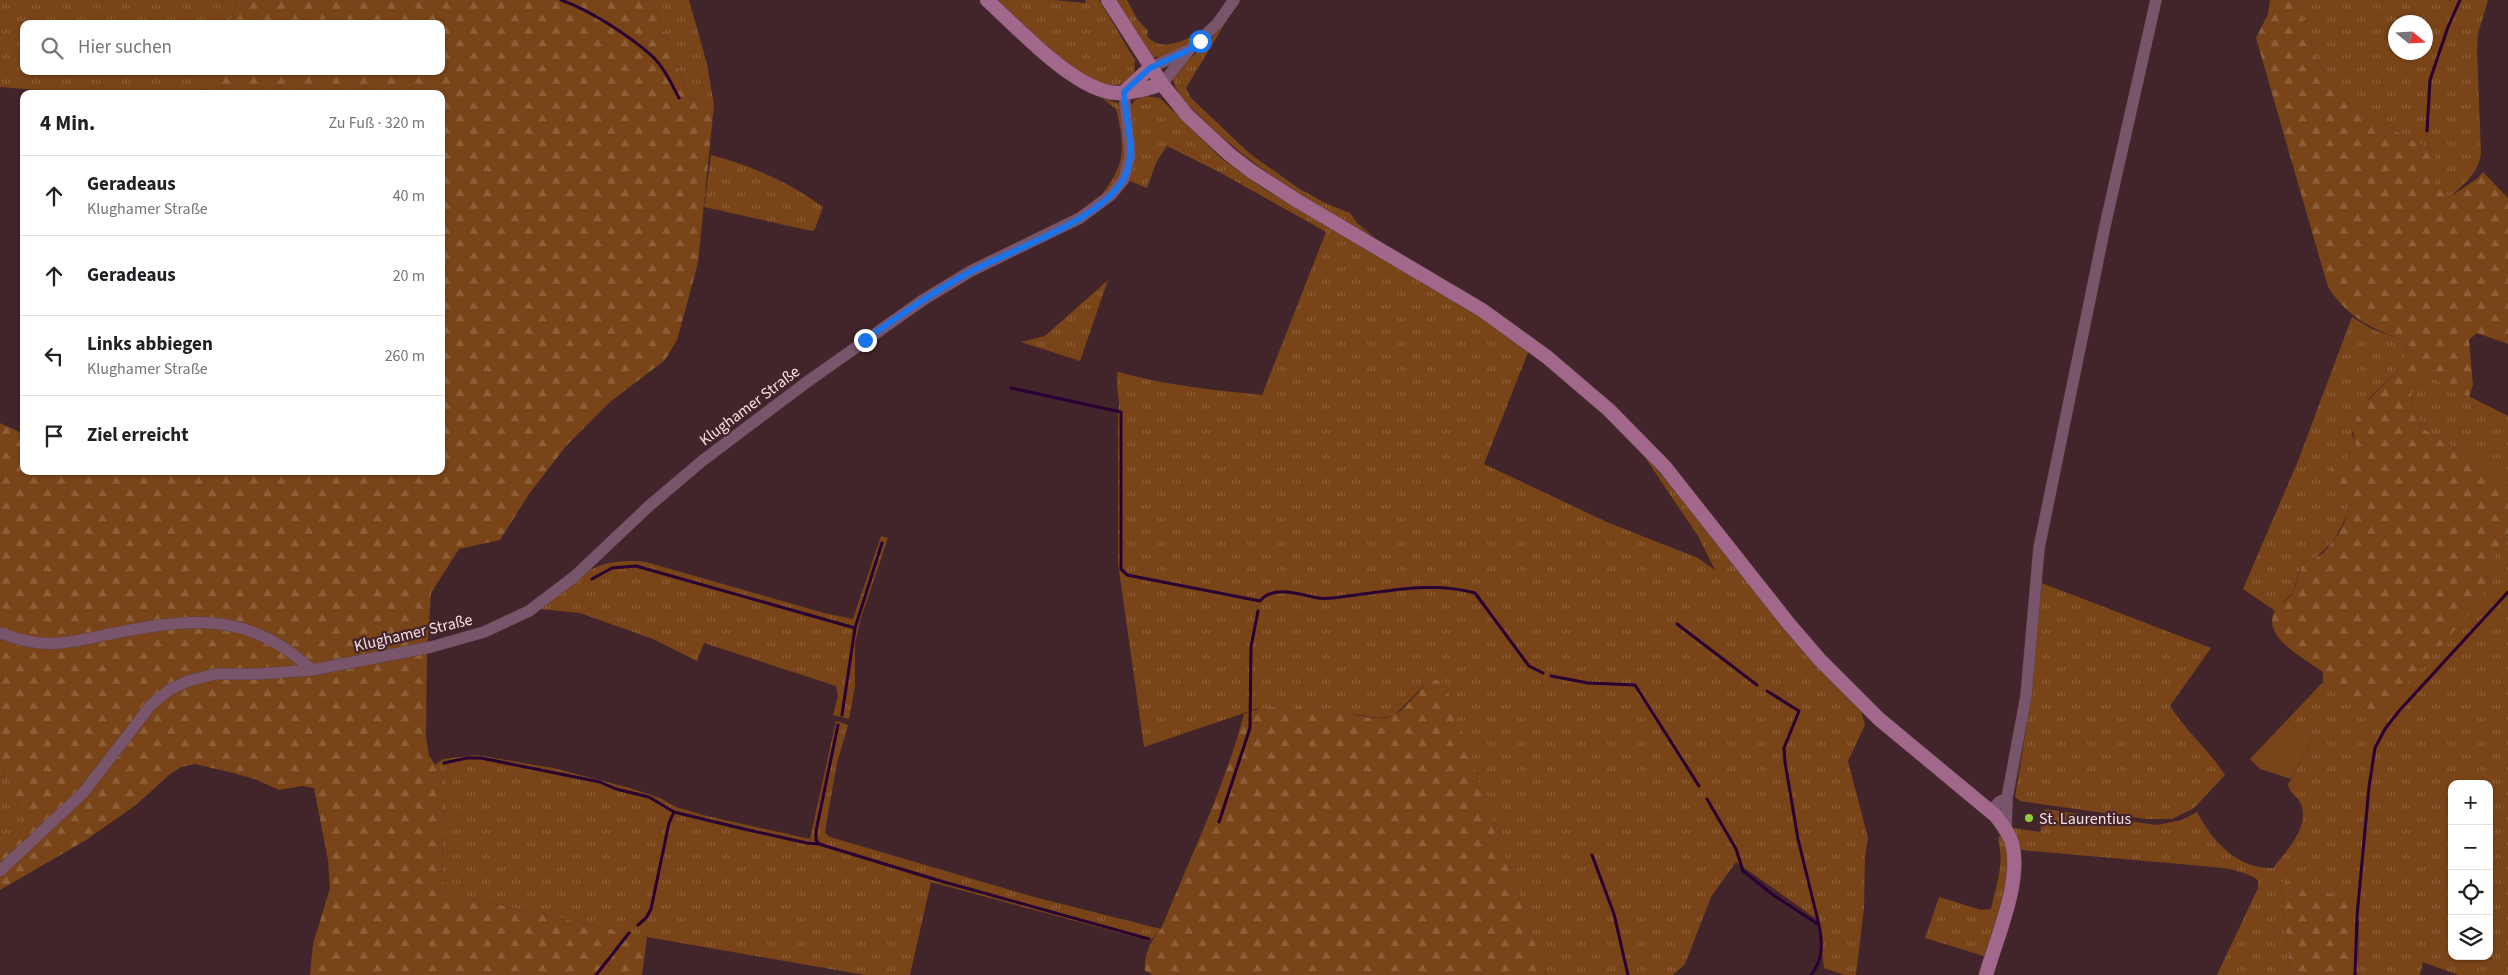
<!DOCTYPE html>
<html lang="de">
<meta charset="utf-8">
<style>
:root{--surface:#fff;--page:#f6f6f6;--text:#202124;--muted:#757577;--line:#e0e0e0}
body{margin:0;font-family:"Source Sans 3",sans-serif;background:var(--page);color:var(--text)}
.controls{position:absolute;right:15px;bottom:15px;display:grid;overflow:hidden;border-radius:10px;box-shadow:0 1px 4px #0004}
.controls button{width:45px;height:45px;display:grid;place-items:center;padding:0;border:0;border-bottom:1px solid var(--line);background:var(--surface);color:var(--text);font:25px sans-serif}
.compass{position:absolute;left:2388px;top:15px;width:45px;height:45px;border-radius:50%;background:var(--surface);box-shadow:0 1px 4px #0004;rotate:108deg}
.stop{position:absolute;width:15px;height:15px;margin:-11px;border:4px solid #1a73e8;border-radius:50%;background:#fff}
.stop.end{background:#1a73e8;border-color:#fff;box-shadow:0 1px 5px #0008}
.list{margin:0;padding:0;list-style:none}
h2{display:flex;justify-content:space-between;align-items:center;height:65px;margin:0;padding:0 20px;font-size:21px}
h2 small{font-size:16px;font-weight:400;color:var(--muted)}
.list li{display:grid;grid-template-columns:32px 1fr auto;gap:15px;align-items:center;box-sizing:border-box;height:80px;padding:0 20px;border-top:1px solid var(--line)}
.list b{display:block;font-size:19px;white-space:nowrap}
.list p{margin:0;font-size:16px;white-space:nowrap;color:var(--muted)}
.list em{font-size:16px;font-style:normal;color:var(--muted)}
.icon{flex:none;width:28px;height:28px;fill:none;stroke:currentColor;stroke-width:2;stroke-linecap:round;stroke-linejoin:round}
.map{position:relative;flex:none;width:2508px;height:975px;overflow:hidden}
.search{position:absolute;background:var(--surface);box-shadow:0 1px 4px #0004;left:20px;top:20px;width:425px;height:55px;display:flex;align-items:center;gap:12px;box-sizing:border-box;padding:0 18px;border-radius:10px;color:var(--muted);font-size:19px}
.panel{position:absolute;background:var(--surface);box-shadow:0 1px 4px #0004;left:20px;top:90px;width:425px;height:385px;border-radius:10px}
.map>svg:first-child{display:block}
</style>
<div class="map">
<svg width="2508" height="975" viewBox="0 0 2508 975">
<defs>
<pattern id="grass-tufts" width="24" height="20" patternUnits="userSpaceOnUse" patternTransform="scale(1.25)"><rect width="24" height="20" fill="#794418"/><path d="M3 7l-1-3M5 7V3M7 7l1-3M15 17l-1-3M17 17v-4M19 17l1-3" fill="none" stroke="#8d5f39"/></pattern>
<pattern id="forest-firs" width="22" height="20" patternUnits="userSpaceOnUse" patternTransform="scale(1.25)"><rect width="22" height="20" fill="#794418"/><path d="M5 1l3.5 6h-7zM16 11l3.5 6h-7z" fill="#8d5f39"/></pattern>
</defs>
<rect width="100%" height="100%" fill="#42252b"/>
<path fill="url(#grass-tufts)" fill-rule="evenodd" d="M 0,0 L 234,0 L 236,2 L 231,21 L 225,24 L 24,24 L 24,71 L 198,71 L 206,94 L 88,94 L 0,87 Z
M 652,0 L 689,0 L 707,64 L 714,105 L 693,99 L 686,88 Z
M 996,0 L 1053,0 L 1086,3 L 1085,0 L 1099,0 L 1135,60 L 1134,75 C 1126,82 1121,86 1110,86 C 1080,84 1020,21 996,0 Z
M 1117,0 L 1127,0 L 1137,19 L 1148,31 L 1147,36 C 1162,54 1187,39 1203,31 C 1190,43 1172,58 1154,57 L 1136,34 Z
M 2298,0 L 2488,0 L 2478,34 L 2477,51 L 2481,154 C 2478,174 2464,184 2450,197 L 2436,186 L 2436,153 L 2350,106 L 2329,80 L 2315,56 ZM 2396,22 L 2426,22 L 2426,52 L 2396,52 Z
M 1230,15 L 1186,88 L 1190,97 L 1249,153 L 1298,188 L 1327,204 L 1350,213 L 1357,223 L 1374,237 C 1313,204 1254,169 1204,120 C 1192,108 1175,95 1173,78 L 1179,68 L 1210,41 Z
M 1144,96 L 1160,98 L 1222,159 L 1264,189 L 1489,320 L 1529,350 L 1484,464 L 1609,523 L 1698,558 L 1715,570 L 1698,536 L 1640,450 L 1860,707 L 1865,725 L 1848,761 L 1868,838 L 1865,856 L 1864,908 L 1856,975 L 1844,975 L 1824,968 L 1818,920 L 1736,862 L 1711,897 L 1685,964 L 1673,975 L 1546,975 L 1445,684 L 1431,678 L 1394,716 L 1378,718 L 1320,709 L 1256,709 L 1144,747 L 1118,563 L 1118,414 C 1122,400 1114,386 1118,372 C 1165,385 1213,390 1262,395 L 1326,232 L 1221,173 L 1167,146 L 1156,163 L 1147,188 L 1121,177 L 1094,204 C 1124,168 1127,154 1116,109 L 1102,98 L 1130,107 L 1135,100 Z
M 711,155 C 751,165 790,183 823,207 L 815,229 L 812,231 L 704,207 Z
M 1108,280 L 1080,361 L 1021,342 L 1045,336 Z
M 2352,317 L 2372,329 L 2404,341 C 2416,365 2380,383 2369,399 C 2362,409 2357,423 2352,434 L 2356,445 L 2346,460 L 2335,487 L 2346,499 L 2349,506 L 2348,514 L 2334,540 L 2317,557 L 2306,561 L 2300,569 L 2293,592 L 2275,611 L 2243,589 L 2298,461 Z
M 2427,375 L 2508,416 L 2508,486 L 2483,465 L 2422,428 L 2411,401 L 2412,392 Z
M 2508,535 L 2508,975 L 2458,975 L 2423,962 L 2420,975 L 2358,975 L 2359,920 L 2278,881 L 2281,889 L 2291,975 L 2217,975 L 2258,888 L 2258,880 C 2245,871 2230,869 2214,867 L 2021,850 L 2013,828 L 2040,832 L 2045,809 L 2157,825 L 2182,820 L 2197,812 C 2213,842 2237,869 2273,868 C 2286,851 2310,828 2301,804 C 2298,797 2290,794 2288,785 L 2313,739 L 2287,720 L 2323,682 L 2375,715 L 2382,712 L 2487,582 C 2489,559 2494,552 2508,535 ZM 2452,784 L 2489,784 L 2489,956 L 2452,956 Z
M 881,536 L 888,538 L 860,621 L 855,644 L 855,687 L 849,719 L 833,715 L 838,696 L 836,686 L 704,643 L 697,661 L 653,639 L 580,613 L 540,609 C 579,578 592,556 646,562 L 824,613 L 853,619 Z
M 2039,582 L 2211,648 L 2170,706 C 2186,731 2209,750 2225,775 L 2194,808 L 2172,819 L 2146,819 L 2020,801 L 2015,797 L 2033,685 Z
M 836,721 L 848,725 L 837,763 L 826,825 L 825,833 L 830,837 L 1034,897 L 1161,929 L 1150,941 L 931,882 L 910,975 L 865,975 L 647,937 L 449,894 L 441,877 L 446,792 L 444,777 L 435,765 L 443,759 L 477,755 L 553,768 L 630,788 L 660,798 L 676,807 L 707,816 L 810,839 Z
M 0,763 C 7,780 29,819 20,835 C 16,843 6,850 0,856 Z
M 2001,832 C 2019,871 1996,920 1984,956 L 1925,938 L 1939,897 L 1981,910 L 1991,909 C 1996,886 2005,863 1998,840 Z"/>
<path fill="url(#forest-firs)" d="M 234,0 L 652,0 L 686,88 L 693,99 L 714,105 L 698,263 L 677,340 L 665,360 L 610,402 L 566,446 L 529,494 L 500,540 L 459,549 L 431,593 L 427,652 L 426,737 L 429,756 L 444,777 L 446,792 L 441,877 L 449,894 L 647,937 L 642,975 L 310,975 L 313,944 L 330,888 L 328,860 L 314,788 L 302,786 L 279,790 L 255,779 L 233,773 L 195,764 L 181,767 L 170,774 L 136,805 L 86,840 L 0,890 L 0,856 C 6,850 16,843 20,835 C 29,819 7,780 0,763 L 0,423 L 24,434 L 24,471 L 441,471 L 441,94 L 206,94 L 198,71 L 441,71 L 441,24 L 225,24 L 231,21 L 236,2 Z
M 2270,0 L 2298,0 L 2315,56 L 2329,80 L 2350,106 L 2436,153 L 2436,185 L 2450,197 L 2478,178 L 2483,172 L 2508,198 L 2508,344 L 2477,333 L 2469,340 L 2473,385 L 2469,397 L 2427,375 L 2412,392 L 2411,401 L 2422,428 L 2483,465 L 2508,486 L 2508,535 C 2486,562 2492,567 2483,598 L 2382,712 L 2375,715 L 2323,682 L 2323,672 C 2307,660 2260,637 2275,611 C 2279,604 2289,600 2293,592 C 2298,583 2298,567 2307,561 C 2310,559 2315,559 2318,557 C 2330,548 2344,528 2348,513 C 2353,498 2335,494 2332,481 C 2331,476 2332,470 2333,466 L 2346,460 L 2356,445 C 2339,398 2422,374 2404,341 C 2369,327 2350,319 2328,287 L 2256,38 L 2268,14 Z
M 1431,678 L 1445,683 L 1546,975 L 1153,975 L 1145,971 C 1144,954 1150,942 1161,929 C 1190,858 1224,789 1244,714 C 1274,701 1315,708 1347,713 C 1361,716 1378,721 1393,716 C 1403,712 1422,687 1431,678 Z
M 2277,880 L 2357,901 L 2358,975 L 2291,975 L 2281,889 Z"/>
<path fill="#794418" d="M 2287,720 L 2313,739 L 2291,779 L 2260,769 L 2250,759 Z"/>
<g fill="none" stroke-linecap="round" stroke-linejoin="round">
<path stroke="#280033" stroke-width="3" d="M 561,0 C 590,10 628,35 651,55 C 664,67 671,83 679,98
M 2427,131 L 2430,80 L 2448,27 L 2460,0
M 1011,388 L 1121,412 L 1121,569 L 1127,575 L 1260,601 C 1274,584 1301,595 1318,598 C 1330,600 1344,596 1356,595 C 1396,590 1436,582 1475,593 L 1529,666 L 1543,673
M 592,579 L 612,568 L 636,566 L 855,628
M 1677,624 L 1757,685
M 1551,676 L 1588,683 L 1635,685 L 1699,786
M 1767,691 L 1799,711 L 1784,748 L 1785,762 L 1798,839 L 1819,925
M 842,715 L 855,628 L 882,543
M 838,725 L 816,831 L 816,840 L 819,844 L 937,880 L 1149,939
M 444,763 L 467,758 L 481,758 L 600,782 L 616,789 L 649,797 L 674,812 L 744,829 L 807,843 L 819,844
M 1707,799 L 1736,849 L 1743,871 L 1772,894 L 1819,925 C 1823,943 1823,960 1811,975
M 1219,822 L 1250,728 L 1251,647 L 1258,611
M 1592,855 L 1614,914 L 1628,975
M 638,925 L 646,918 L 651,909 L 669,823 L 674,812
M 596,975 L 629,933
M 2355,975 L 2357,916 L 2369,787 L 2375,748 L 2385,729 L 2399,711 L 2508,592"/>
<g stroke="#5f4349" stroke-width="12">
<path id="minor" d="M 1150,68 L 1188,50
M 1162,84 L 1189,50 L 1217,24 L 1234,0
M 0,633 C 42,649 63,644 105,635 C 185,619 246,608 312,670
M 1991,811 L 1999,802 L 2007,798
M 2006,830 L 2007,798 L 2026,696 L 2039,548 L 2105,226 L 2156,0
M 0,871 L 84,792 L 151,705 L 169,690 L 188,681 L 215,674 L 258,674 L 312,670 L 431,647 L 484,632 L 529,611 L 575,576 L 649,506 L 702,461 L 807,382 L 923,300 L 971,271 L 1080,218 L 1111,195 L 1124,179 L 1130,156 L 1124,92"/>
</g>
<g stroke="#5f4349" stroke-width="15">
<path id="secondary" d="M 987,0 C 1017,27 1076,92 1117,93 C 1133,93 1146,89 1162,84
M 1108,0 L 1162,84 L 1187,115 L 1229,154 L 1251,171 L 1296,200 L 1482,310 L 1547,357 L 1609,410 L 1665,467 L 1789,624 L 1820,660 L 1879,719 L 1996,816 C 2002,824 2009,833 2012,843 C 2022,882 1997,936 1986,975
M 1124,92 L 1150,68"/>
</g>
<use href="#minor" stroke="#79556b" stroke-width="11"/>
<use href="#secondary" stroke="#a2688c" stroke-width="14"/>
</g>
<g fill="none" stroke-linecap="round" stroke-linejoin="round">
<path stroke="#1a73e8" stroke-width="6" d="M 865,340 C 899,316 933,292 970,272 C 1010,250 1104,219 1124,178 C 1138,151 1125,121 1124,92 L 1150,68 L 1189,50 L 1200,41"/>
</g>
<circle fill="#92cd3e" stroke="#42252b" stroke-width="2" cx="2029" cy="818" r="5"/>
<g text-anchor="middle" stroke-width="4.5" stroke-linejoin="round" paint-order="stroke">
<g font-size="16" fill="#f5e1e4" stroke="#42252b">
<text transform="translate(749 405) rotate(-37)" y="6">Klughamer Straße</text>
<text transform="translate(413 632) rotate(-13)" y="6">Klughamer Straße</text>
</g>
<g font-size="16" fill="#f5e1e4" stroke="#42252b" text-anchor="start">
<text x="2039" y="824">St. Laurentius</text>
</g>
</g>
</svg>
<div class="controls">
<button>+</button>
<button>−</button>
<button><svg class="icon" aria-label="locate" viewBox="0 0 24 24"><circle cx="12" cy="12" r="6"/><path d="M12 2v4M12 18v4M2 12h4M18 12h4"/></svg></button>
<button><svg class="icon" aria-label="layers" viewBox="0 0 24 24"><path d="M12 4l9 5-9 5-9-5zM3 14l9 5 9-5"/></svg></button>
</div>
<svg class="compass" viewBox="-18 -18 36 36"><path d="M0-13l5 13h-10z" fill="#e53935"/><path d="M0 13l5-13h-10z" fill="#757577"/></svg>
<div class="stop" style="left:1200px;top:41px"></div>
<div class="stop end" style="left:865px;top:340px"></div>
<div class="search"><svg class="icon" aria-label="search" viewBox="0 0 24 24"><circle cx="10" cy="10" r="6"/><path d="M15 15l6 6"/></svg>Hier suchen</div>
<section class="panel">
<h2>4 Min.<small>Zu Fuß · 320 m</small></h2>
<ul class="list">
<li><svg class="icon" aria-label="ahead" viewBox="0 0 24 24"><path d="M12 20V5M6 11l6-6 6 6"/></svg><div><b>Geradeaus</b><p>Klughamer Straße</p></div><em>40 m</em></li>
<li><svg class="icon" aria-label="ahead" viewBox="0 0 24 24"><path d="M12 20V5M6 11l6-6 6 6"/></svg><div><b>Geradeaus</b></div><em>20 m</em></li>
<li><svg class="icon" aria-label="left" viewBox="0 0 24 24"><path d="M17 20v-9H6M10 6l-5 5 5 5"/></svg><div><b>Links abbiegen</b><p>Klughamer Straße</p></div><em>260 m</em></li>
<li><svg class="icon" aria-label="arrive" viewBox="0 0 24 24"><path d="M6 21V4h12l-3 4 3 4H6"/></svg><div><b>Ziel erreicht</b></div></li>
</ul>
</section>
</div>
